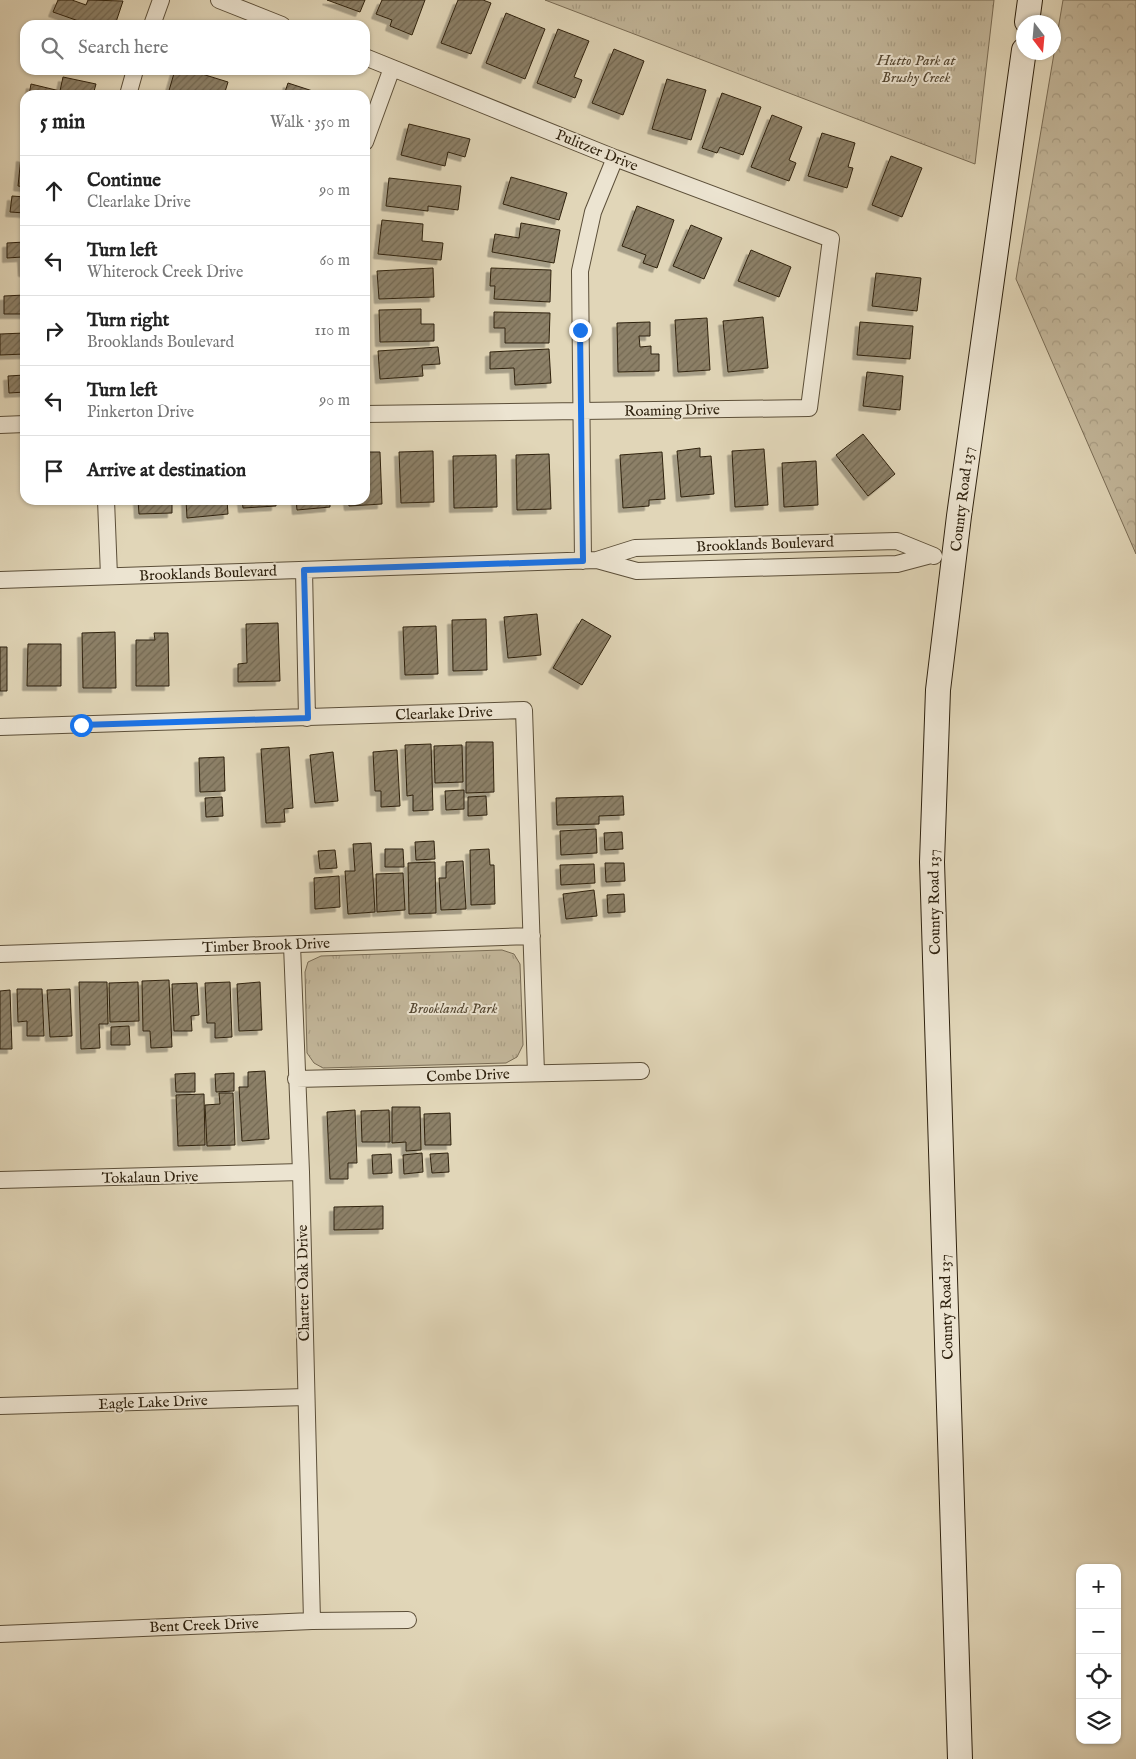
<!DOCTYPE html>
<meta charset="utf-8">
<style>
:root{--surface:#fff;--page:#f6f6f6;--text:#222;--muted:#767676;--line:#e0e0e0}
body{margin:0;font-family:"IM FELL English",serif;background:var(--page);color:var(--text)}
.controls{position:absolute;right:15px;bottom:15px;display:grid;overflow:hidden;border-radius:10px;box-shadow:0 1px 4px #0004}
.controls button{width:45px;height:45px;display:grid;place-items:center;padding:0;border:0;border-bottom:1px solid var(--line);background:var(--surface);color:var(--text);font:25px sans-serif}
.compass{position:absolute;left:1016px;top:15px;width:45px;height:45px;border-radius:50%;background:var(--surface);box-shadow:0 1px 4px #0004;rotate:164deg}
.stop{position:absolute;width:15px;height:15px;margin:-11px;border:4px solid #1a73e8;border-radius:50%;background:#fff}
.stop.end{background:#1a73e8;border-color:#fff;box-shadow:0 1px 5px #0008}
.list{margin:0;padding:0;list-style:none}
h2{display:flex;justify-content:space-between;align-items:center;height:65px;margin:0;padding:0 20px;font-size:21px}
h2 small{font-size:16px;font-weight:400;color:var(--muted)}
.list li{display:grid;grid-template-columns:32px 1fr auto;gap:15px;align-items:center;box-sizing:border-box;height:70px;padding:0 20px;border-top:1px solid var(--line)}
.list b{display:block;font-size:19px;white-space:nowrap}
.list p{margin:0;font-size:16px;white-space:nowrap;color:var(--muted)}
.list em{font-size:16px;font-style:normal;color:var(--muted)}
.icon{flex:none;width:28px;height:28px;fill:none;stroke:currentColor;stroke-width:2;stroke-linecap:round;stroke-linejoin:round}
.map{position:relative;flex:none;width:1136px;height:1759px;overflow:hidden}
.search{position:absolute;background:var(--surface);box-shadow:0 1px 4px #0004;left:20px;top:20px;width:350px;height:55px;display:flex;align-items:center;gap:12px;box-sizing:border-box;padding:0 18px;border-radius:15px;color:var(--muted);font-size:19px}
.panel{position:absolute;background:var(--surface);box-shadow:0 1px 4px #0004;left:20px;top:90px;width:350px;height:415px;border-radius:15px}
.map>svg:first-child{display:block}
</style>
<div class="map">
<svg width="1136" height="1759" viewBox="0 0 1136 1759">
<defs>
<pattern id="forest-crowns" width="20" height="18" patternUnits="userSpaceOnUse" patternTransform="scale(1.25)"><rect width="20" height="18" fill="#c3b79b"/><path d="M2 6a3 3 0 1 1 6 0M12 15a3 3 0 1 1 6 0" fill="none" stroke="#a89d84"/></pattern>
<pattern id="park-tufts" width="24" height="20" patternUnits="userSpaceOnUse" patternTransform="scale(1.25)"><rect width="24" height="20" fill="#c3b79b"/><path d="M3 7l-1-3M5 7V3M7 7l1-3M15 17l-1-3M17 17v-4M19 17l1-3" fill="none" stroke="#a89d84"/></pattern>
<pattern id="building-hatch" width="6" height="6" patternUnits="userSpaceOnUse" patternTransform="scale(1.25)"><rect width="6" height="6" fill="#8c8067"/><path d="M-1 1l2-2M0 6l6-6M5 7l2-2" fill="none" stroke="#736853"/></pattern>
<filter id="shadow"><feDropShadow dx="-4.5" dy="4.5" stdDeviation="0" flood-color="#0004"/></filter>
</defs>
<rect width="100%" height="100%" fill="#e1d6b8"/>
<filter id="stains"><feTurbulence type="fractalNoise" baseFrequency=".004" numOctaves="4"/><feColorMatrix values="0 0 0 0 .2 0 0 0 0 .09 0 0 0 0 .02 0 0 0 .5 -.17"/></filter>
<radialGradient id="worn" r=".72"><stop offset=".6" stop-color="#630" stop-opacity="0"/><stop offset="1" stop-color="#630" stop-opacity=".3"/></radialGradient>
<path fill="url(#forest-crowns)" stroke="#796c55" d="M 1063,0 L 1136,0 L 1136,554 L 1016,279 Z"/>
<path fill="url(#park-tufts)" stroke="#796c55" d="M 545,0 L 994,0 L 975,164 Z
M 502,950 L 514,954 L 520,964 L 523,1045 L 517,1057 L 506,1063 L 323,1068 L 314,1063 L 307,1053 L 305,972 L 308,962 L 321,956 Z"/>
<path fill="url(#building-hatch)" stroke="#2f220f" filter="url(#shadow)" d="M 58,0 L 72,0 L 86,5 L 88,0 L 123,1 L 115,25 L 90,25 L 53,12 Z
M 327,0 L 365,0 L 360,12 Z
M 382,0 L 425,0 L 412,35 L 390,26 L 392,20 L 376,14 Z
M 458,0 L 483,0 L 491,3 L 471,54 L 441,43 Z
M 506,13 L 545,29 L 525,79 L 486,63 Z
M 558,29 L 589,41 L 574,77 L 582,80 L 575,98 L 537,83 Z
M 614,49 L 644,61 L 623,115 L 592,103 Z
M 175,70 L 189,70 L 228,82 L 224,95 L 168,94 Z
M 63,77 L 96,84 L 93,95 L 29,95 L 31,84 L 60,91 Z
M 667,79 L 706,90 L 691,140 L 652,129 Z
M 288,83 L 325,95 L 284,95 Z
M 722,93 L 761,107 L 743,155 L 720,147 L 717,153 L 702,148 Z
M 772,115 L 802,127 L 789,160 L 796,163 L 789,181 L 751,167 Z
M 409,124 L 470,139 L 465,157 L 448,152 L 445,166 L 401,155 Z
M 822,133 L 855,143 L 848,167 L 853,168 L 847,188 L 808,176 Z
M 891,156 L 922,168 L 902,217 L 872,205 Z
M 21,157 L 25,158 L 25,187 L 18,186 Z
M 511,177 L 567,193 L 559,220 L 503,204 Z
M 389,178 L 461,186 L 458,210 L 428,206 L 428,211 L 386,206 Z
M 12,196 L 25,197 L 25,213 L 10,212 Z
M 637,206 L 674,220 L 657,268 L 643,263 L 646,255 L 622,246 Z
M 382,220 L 423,224 L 422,241 L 443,243 L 441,260 L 378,254 Z
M 521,223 L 560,230 L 554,263 L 492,252 L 495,234 L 519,238 Z
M 691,225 L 722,238 L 704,279 L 673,266 Z
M 25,242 L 25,272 L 23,272 L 22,257 L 7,258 L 7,243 Z
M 751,250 L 791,267 L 779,297 L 738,281 Z
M 433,268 L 434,297 L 379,299 L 377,271 Z
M 491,268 L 551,270 L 550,302 L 494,299 L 495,286 L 490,286 Z
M 876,273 L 921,278 L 917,311 L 872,306 Z
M 25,295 L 25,314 L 4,314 L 4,296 Z
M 421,309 L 421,324 L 434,324 L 434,341 L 380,342 L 379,310 Z
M 494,312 L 550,313 L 549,343 L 505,343 L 505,328 L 494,328 Z
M 763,317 L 768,368 L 728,372 L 723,321 Z
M 707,318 L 710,370 L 678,372 L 675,320 Z
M 650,322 L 650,336 L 639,336 L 640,347 L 651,346 L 651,354 L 659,354 L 659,371 L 618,372 L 617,323 Z
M 860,322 L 913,326 L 910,359 L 857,355 Z
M 25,333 L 25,354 L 0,355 L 0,334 Z
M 438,347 L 440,364 L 422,365 L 423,376 L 380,379 L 378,351 Z
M 549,349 L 551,383 L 515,385 L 514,368 L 490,369 L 490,352 Z
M 867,372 L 903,376 L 900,410 L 863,406 Z
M 25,375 L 25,392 L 9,393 L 8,376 Z
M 863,434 L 895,474 L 868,496 L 836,455 Z
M 700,448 L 700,457 L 711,456 L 714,494 L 681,497 L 677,451 Z
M 764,449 L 768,505 L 735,507 L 732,451 Z
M 433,451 L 434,502 L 401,503 L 399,452 Z
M 365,452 L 380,452 L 382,504 L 349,506 L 348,500 L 365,500 Z
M 662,452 L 665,499 L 649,500 L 649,506 L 623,508 L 620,455 Z
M 549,454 L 551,509 L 517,510 L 516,455 Z
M 496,455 L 497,507 L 454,508 L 453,456 Z
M 816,461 L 818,505 L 784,507 L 782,463 Z
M 138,500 L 172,500 L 172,513 L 139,514 Z
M 186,500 L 227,500 L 228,514 L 187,518 Z
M 242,500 L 276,500 L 276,506 L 243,508 Z
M 296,500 L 330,500 L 330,507 L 297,510 Z
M 537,614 L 541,655 L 508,658 L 504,617 Z
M 486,619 L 487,670 L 453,671 L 452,620 Z
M 582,619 L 611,636 L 582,685 L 553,668 Z
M 278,623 L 280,681 L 238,682 L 238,664 L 247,663 L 246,624 Z
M 436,626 L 438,674 L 405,675 L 403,627 Z
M 115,632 L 116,688 L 83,688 L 82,633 Z
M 154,633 L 168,633 L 169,686 L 136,686 L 136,640 L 155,640 Z
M 28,644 L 61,644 L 61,686 L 27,686 Z
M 0,647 L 7,647 L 7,691 L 0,691 Z
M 466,742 L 493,742 L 494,792 L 466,793 Z
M 431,744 L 433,810 L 413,811 L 413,795 L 407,796 L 405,745 Z
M 462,745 L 463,782 L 435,783 L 434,746 Z
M 289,747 L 293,808 L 284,809 L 285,822 L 266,823 L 261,749 Z
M 397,750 L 400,806 L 381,807 L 381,791 L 375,791 L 373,752 Z
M 333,752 L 338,801 L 315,803 L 310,755 Z
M 224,757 L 225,791 L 200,792 L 199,758 Z
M 464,790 L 464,809 L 446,810 L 445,791 Z
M 486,796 L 487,815 L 468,816 L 468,797 Z
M 623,796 L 624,815 L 599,816 L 599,824 L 557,825 L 556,798 Z
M 222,797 L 223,816 L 206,817 L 205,798 Z
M 596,829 L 597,853 L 561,855 L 560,831 Z
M 622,832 L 623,849 L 605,850 L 604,833 Z
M 434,841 L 435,859 L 416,860 L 415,842 Z
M 371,843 L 375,912 L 348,914 L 345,871 L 355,871 L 353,844 Z
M 385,849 L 403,849 L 404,867 L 385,867 Z
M 489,849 L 490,865 L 494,865 L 495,904 L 471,905 L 470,850 Z
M 335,850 L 337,868 L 320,869 L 318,851 Z
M 463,861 L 466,909 L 441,910 L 439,878 L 446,878 L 446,862 Z
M 435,862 L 436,913 L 409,914 L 408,863 Z
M 605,863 L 624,863 L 625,881 L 606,882 Z
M 594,864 L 595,883 L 561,885 L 560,865 Z
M 403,873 L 405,910 L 377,912 L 376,874 Z
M 339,876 L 340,907 L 315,909 L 314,878 Z
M 594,890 L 597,916 L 566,919 L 563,894 Z
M 624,894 L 625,912 L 608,913 L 607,895 Z
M 169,980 L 172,1047 L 151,1048 L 150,1031 L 143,1031 L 142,981 Z
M 79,982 L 107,982 L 108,1024 L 99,1024 L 100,1048 L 81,1049 Z
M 138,982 L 139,1021 L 110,1022 L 109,983 Z
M 230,982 L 232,1037 L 215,1038 L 215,1023 L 207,1023 L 205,983 Z
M 260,982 L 262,1030 L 239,1031 L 237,984 Z
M 197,983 L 199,1015 L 191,1016 L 192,1031 L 174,1031 L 172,984 Z
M 17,989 L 42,989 L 44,1036 L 27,1036 L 27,1021 L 18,1022 Z
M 70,989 L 72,1036 L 50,1037 L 47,990 Z
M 10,990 L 12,1049 L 0,1049 L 0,991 Z
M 129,1026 L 130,1045 L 111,1045 L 111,1027 Z
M 265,1071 L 269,1139 L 242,1141 L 239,1087 L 248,1087 L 248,1072 Z
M 195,1073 L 195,1092 L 176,1092 L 175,1074 Z
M 234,1073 L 234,1091 L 216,1092 L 215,1074 Z
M 219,1093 L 233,1093 L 235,1145 L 207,1146 L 205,1105 L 220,1104 Z
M 204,1094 L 205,1145 L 178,1146 L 176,1095 Z
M 392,1107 L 420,1107 L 421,1150 L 406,1151 L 406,1142 L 392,1143 Z
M 355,1110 L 357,1163 L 348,1163 L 348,1179 L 330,1179 L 327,1112 Z
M 389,1110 L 390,1142 L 362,1142 L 361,1111 Z
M 450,1113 L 451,1145 L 425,1145 L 424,1114 Z
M 422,1153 L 423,1172 L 404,1174 L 403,1155 Z
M 448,1153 L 449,1172 L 432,1173 L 430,1154 Z
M 391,1154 L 392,1173 L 373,1174 L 372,1155 Z
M 383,1206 L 383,1229 L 334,1230 L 334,1207 Z"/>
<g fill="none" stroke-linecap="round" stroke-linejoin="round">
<g stroke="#5c4f39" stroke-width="18">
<path id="street" d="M 219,0 L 282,25
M 152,25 L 161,0
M 365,57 L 615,158 L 831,239 L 809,408 L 365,414
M 128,95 L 135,70
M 365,142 L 392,68
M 0,425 L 25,424
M 106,500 L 109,576
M 597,560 L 635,548 L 897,541 L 934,556
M 583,561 L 580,271 L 593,212 L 615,158
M 304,570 L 307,718
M 0,580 L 597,560 L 637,571 L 897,564 L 931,555
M 0,727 L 524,710 L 536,1073
M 292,945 L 301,1172 L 312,1621
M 0,954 L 532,936
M 296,1079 L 641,1071
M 0,1180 L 301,1172
M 0,1406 L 306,1397
M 0,1634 L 312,1621 L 408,1620"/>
</g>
<g stroke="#2f220f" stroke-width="26">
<path id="secondary" d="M 1027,22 L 1030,0
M 960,1759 L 932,862 L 938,690 L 959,516 L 1024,50"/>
</g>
<use href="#street" stroke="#ece4d1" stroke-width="16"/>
<use href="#secondary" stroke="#ece4d1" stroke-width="24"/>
</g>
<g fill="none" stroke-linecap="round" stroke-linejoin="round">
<path stroke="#1a73e8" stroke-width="6" d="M 81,725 L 308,718 L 304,570 L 583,561 L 580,330"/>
</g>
<g text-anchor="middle" stroke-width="4" stroke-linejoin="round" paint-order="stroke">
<g font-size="15" font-style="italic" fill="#544732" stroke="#ece4d1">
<text x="916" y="65">Hutto Park at<tspan x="916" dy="17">Brushy Creek</tspan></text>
<text x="453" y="1013">Brooklands Park</text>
</g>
<g font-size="15" fill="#2f220f" stroke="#ece4d1">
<text transform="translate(597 150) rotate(22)" y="5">Pulitzer Drive</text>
<text transform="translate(672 410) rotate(-1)" y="5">Roaming Drive</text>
<text transform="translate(962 499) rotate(-83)" y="5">County Road 137</text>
<text transform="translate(765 544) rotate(-2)" y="5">Brooklands Boulevard</text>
<text transform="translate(208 573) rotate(-2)" y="5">Brooklands Boulevard</text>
<text transform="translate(444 713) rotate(-2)" y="5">Clearlake Drive</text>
<text transform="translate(934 902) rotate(-91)" y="5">County Road 137</text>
<text transform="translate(266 945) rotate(-2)" y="5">Timber Brook Drive</text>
<text transform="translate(468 1075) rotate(-2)" y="5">Combe Drive</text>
<text transform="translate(150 1177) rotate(-1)" y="5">Tokalaun Drive</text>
<text transform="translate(303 1283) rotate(-91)" y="5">Charter Oak Drive</text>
<text transform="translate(946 1307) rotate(-92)" y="5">County Road 137</text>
<text transform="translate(153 1402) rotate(-2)" y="5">Eagle Lake Drive</text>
<text transform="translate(204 1625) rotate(-2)" y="5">Bent Creek Drive</text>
</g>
</g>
<rect width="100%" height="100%" filter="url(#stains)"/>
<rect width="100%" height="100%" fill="url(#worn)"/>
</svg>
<div class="controls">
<button>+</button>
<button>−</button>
<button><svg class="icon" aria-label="locate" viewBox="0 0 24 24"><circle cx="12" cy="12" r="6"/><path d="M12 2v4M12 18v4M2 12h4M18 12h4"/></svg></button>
<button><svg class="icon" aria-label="layers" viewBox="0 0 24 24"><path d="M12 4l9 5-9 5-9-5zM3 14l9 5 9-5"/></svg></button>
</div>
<svg class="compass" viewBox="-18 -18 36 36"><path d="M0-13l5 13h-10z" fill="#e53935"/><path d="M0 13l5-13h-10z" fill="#767676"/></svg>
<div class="stop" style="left:81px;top:725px"></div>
<div class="stop end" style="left:580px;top:330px"></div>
<div class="search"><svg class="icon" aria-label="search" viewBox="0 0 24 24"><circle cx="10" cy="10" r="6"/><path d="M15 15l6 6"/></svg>Search here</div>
<section class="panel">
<h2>5 min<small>Walk · 350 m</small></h2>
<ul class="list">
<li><svg class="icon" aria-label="ahead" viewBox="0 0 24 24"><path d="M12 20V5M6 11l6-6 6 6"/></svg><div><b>Continue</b><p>Clearlake Drive</p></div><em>90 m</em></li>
<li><svg class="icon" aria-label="left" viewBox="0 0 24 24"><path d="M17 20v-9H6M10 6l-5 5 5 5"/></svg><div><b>Turn left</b><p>Whiterock Creek Drive</p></div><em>60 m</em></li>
<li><svg class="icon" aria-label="right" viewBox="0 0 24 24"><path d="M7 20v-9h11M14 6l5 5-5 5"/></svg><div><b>Turn right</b><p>Brooklands Boulevard</p></div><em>110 m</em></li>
<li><svg class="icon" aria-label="left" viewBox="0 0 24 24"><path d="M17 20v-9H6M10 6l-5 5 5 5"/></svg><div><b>Turn left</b><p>Pinkerton Drive</p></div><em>90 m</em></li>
<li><svg class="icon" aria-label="arrive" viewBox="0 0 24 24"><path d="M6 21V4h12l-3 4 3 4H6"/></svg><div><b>Arrive at destination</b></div></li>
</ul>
</section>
</div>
